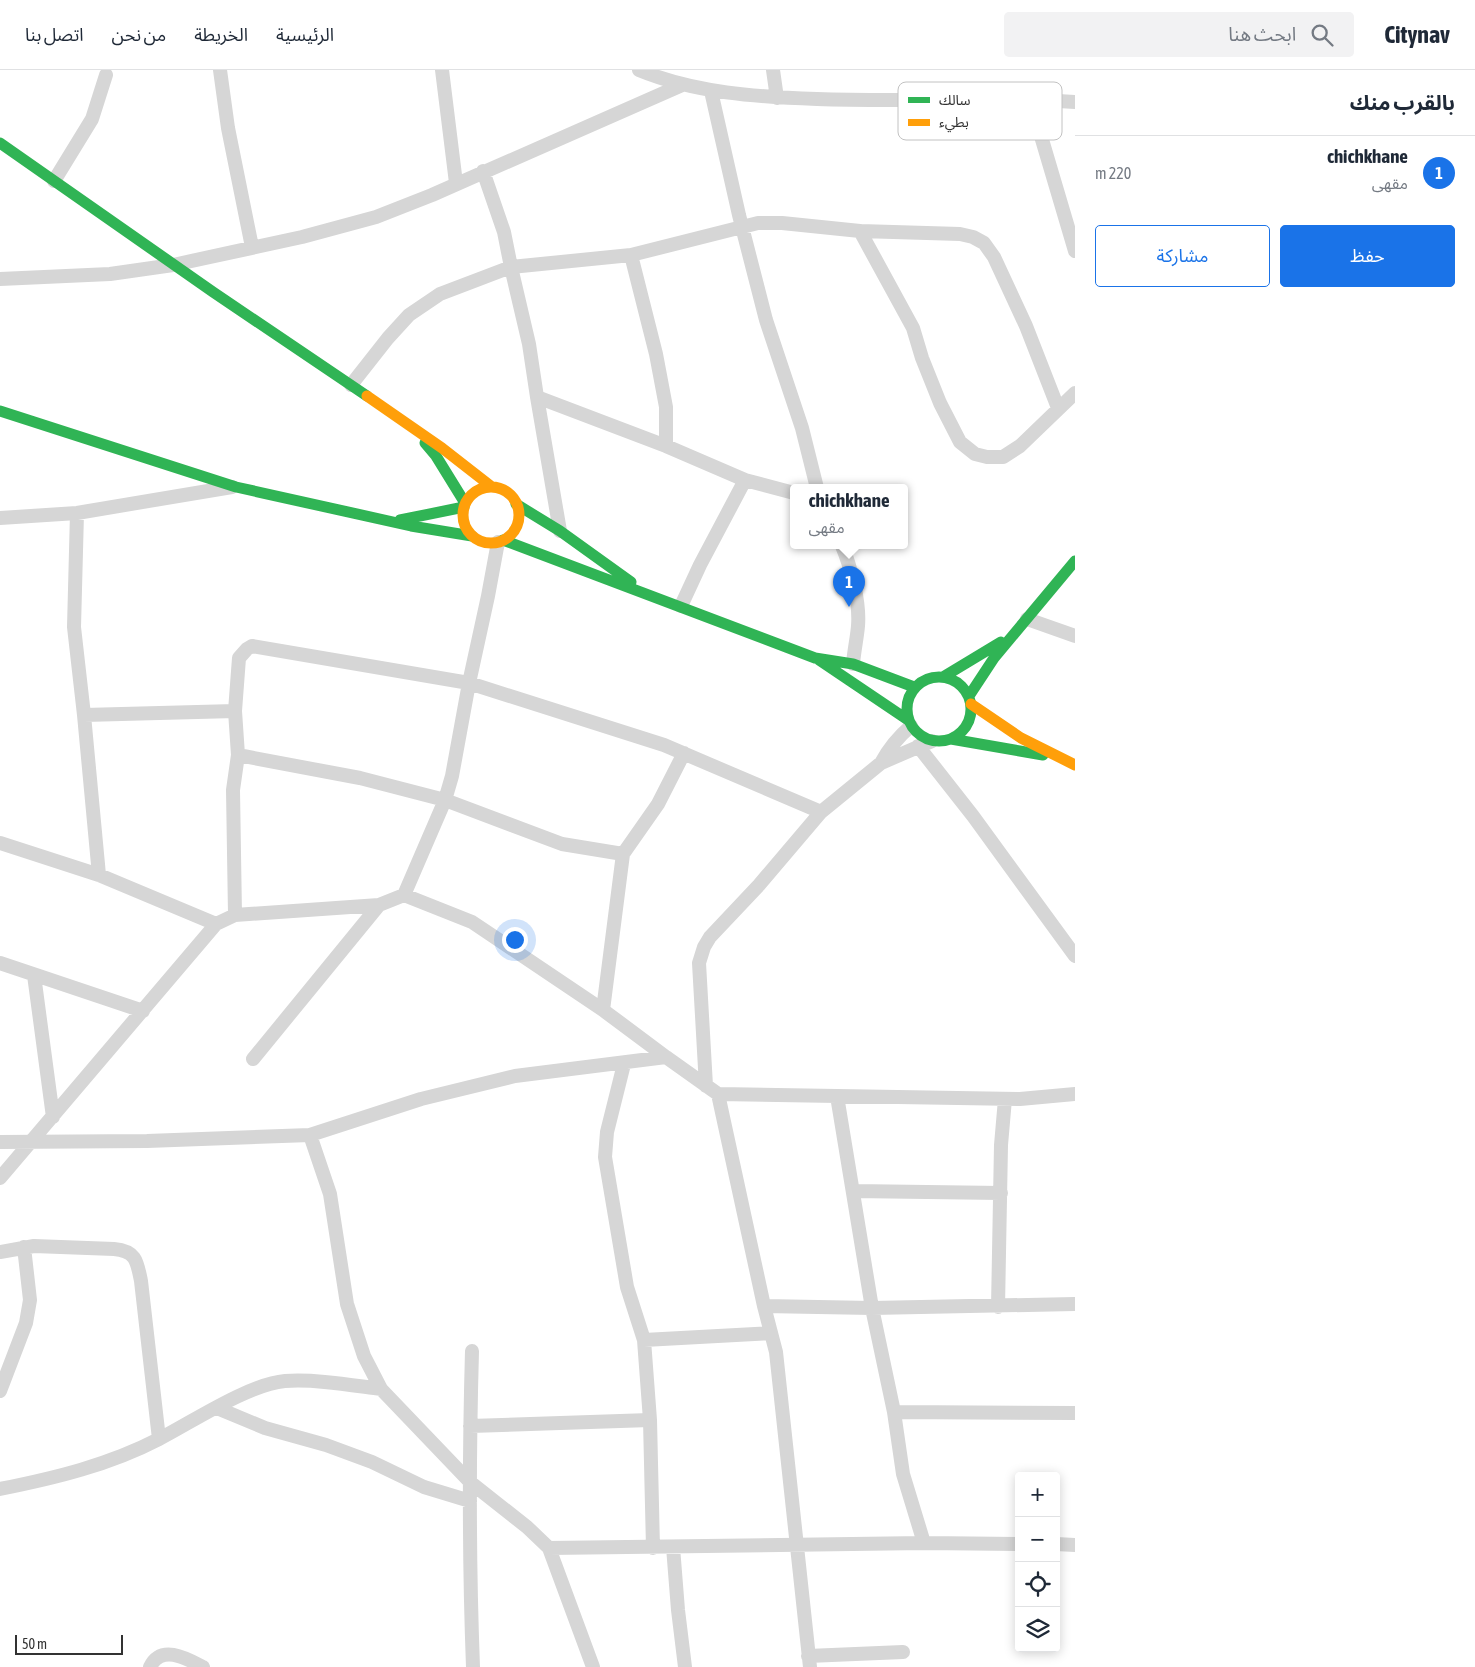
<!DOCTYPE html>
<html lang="ar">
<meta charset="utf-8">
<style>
:root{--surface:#fff;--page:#f2f2f3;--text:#1f2937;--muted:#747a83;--line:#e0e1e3;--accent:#1a73e8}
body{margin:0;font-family:"Asap Condensed","Noto Sans Arabic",sans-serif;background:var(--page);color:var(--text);direction:rtl}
.controls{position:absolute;right:15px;bottom:15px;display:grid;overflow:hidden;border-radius:5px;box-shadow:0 2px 12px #0003}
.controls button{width:45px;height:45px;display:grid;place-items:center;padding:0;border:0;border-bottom:1px solid var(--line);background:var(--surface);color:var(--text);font:25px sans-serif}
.scale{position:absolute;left:15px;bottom:12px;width:108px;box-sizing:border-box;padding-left:5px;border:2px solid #323232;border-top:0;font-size:14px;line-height:18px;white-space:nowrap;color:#323232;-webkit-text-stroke:4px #fff;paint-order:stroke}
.you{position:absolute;left:514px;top:869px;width:18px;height:18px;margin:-12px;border:4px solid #fff;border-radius:50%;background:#1a73e8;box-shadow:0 0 0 8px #1a73e833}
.badge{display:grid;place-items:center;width:32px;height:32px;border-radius:50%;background:var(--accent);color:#fff;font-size:16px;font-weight:700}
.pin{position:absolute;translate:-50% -41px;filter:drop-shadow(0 1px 2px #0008)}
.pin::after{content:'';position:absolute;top:26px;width:18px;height:15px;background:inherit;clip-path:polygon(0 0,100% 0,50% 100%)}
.popup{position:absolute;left:790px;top:414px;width:118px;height:65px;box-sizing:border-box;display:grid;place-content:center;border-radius:5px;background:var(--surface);filter:drop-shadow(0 1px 4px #0005);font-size:16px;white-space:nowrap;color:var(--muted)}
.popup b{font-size:19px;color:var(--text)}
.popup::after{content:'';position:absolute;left:50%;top:100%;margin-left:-10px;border:10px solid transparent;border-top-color:var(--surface)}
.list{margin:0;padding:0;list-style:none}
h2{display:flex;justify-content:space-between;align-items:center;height:65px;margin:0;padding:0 20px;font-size:21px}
h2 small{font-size:16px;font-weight:400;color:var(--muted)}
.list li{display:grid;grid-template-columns:32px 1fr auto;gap:15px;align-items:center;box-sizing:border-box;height:75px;padding:0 20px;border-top:1px solid var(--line)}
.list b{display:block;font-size:19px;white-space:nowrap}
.list p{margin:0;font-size:16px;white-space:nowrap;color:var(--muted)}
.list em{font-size:16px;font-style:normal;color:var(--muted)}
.actions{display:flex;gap:10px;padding:15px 20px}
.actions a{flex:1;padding:11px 0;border:1px solid var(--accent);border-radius:5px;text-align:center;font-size:18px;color:var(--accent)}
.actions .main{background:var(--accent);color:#fff}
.icon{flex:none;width:28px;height:28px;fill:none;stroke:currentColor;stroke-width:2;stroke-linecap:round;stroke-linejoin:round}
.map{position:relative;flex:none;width:1075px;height:1597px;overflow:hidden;direction:ltr}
header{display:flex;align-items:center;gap:30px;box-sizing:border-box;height:70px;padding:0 25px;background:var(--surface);border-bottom:1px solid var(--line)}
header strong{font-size:24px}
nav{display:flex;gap:28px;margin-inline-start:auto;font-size:18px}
.search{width:350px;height:45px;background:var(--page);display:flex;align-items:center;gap:12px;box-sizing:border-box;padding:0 18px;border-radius:5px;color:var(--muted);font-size:19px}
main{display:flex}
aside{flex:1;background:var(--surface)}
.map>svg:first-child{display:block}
</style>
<header>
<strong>Citynav</strong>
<div class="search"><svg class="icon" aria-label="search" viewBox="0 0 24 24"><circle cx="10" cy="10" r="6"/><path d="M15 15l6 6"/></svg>ابحث هنا</div>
<nav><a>الرئيسية</a><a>الخريطة</a><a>من نحن</a><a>اتصل بنا</a></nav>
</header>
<main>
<aside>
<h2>بالقرب منك<small></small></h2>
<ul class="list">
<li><span class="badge">1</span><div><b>chichkhane</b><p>مقهى</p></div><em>220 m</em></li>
</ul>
<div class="actions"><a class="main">حفظ</a><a>مشاركة</a></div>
</aside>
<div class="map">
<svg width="1075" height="1597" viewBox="0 0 1075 1597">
<rect width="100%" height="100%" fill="#fff"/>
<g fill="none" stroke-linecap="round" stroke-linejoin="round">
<path stroke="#d6d6d6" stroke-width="14" d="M 220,0 L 228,58 L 252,177
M 442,0 L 456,113
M 639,0 C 695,23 757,27 817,29 C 903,32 989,27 1075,32
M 773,0 L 777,28
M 711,21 L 739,145 L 766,250 L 802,358 L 817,418
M 1030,29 L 1075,181
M 483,101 L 504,162 L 511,197 L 631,185 L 656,284 L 666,337 L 666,376 L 745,410
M 54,111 L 92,49 L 106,5
M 860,161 L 960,164 L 973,167 L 984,173 L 994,187 L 1026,256 L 1058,338
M 631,185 L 758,153 L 782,153 L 860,161 L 913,258 L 922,288 L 940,333 L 960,372 L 975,384 L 987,387 L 1003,387 L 1020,376 L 1075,323
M 0,209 L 110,204 L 173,195 L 302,167 L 376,147 L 432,125 L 682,15
M 351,315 L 388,268 L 409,245 L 440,224 L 511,197 L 529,274 L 537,327 L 666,376
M 537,327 L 560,461
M 77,443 L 74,557 L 84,645 L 99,805
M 0,448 L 77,443 L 232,417
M 842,476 C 851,497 860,532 858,556 C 857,568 854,581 853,594
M 681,536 L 700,495 L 745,410 L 794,423
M 1027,549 L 1075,566
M 84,645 L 235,641
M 918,676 L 973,746 L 1075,886
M 238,685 L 360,708 L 445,730 L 562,774 L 623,784
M 881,693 C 889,678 898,667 911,656
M 0,773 L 99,805 L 216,854
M 404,825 L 445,730 L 452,706 L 469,613 L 488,526 L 498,472
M 235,845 L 233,720 L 238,685 L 235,641 L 239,588 L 247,579 L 252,576 L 469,613 L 664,675 L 821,742
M 0,893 L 143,941
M 34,905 L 53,1047
M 603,940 L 623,784 L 658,734 L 684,683
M 253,989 L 379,835
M 624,994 L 607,1062 L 605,1087 L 627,1217 L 644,1270 L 650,1350
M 706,1016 L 699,893 L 704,877 L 710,867 L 759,815 L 821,742 L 881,693 L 932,671
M 310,1065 L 421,1029 L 515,1006 L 666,987
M 0,1072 L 147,1071 L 310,1065 L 330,1124 L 347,1234 L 364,1286 L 381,1319 L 470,1412 L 527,1457 L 549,1478 L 593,1597
M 0,1108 L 216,854 L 235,845 L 379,835 L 404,825 L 472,852 L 603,940 L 666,987 L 718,1024
M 853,1121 L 1001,1123
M 0,1182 L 34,1176 L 114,1179 C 136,1181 137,1191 141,1211 L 159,1369 C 192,1352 249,1314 285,1311 C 316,1309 350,1315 381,1319
M 764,1236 L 872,1238 L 1075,1234
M 998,1237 L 1001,1075 L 1005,1029
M 644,1270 L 771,1263
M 472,1281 C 469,1387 469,1492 473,1597
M 0,1321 L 26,1253 L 30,1230 L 24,1177
M 217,1338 L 265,1358 L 326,1375 L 372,1392 L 424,1417 L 470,1431
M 894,1342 L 1075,1343
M 470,1356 L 650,1350 L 653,1478
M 0,1419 C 55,1408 109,1395 159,1369
M 924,1473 L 1019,1474
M 1056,1474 L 1075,1475
M 673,1477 L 678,1540 L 685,1597
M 549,1478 L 924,1473 L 903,1404 L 894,1342 L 872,1238 L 837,1026
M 808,1586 L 903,1582
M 150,1597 C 161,1574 186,1588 203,1597
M 810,1597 L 776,1282 L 764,1236 L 718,1024 L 1020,1029 L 1075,1024"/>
<path stroke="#30b455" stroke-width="11" d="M 0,73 L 213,222 L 367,326
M 0,341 L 236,417 L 411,456 L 472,466
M 425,373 L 436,386 L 465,433
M 516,434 L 560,461 L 631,512
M 400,450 L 464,437
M 503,470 L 815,588 L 853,594 L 914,617
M 819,590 L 908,650
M907 639a32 32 0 1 1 64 0a32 32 0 1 1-64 0Z
M 943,607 L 1001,572
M 969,626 L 994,588 L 1075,491
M 951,669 L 1043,685"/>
<path stroke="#ff9f0a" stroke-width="11" d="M 367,326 L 442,378 L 492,417
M463 445a28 28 0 1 1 56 0a28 28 0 1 1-56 0Z
M 971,634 L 1021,668 L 1075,695"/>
</g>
<rect x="898" y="12" width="164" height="58" rx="8" fill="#fff" stroke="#c2c2c2" stroke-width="1"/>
<rect x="908" y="27" width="22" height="6" fill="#30b455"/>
<rect x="908" y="49" width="22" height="7" fill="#ff9f0a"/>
<g font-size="14" fill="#323232">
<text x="939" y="35">سالك</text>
<text x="939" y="57">بطيء</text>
</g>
</svg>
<div class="controls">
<button>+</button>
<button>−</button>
<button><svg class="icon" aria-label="locate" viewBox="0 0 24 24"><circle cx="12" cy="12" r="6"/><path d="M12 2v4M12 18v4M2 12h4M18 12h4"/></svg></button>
<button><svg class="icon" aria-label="layers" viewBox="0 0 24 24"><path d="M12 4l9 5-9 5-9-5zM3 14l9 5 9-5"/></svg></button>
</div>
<div class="scale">50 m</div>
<div class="you"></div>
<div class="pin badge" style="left:849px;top:537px">1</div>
<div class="popup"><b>chichkhane</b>مقهى</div>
</div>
</main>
